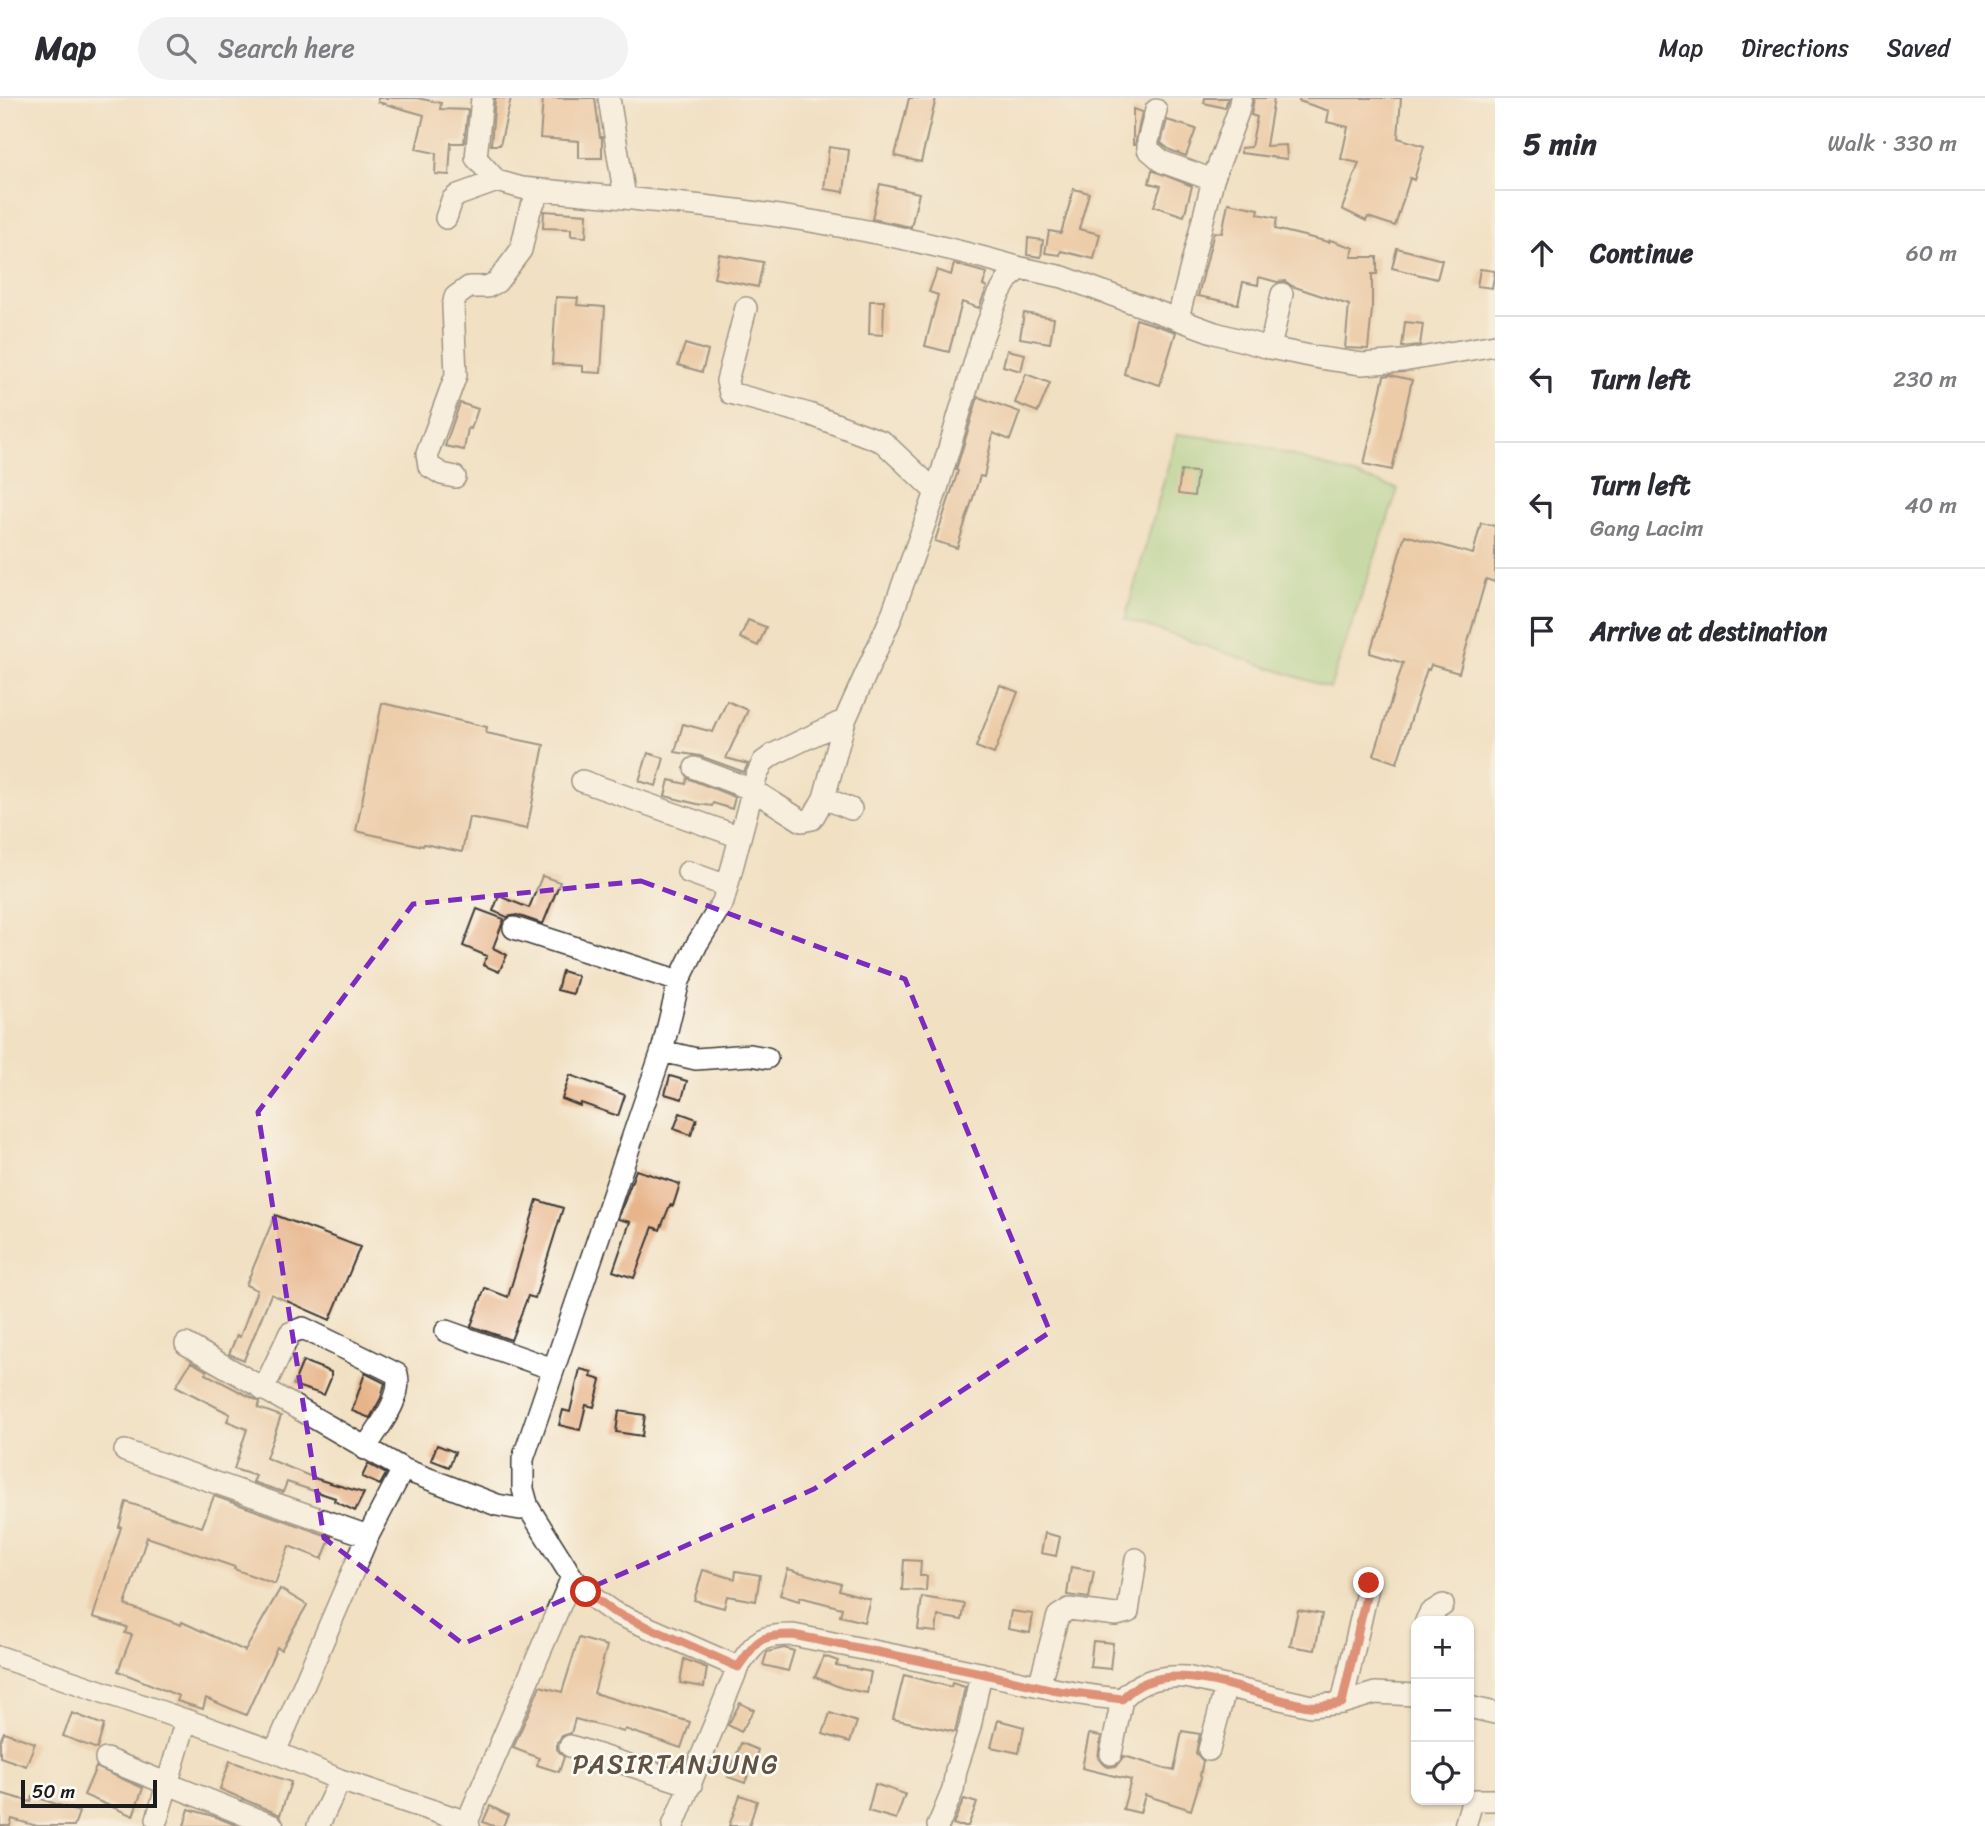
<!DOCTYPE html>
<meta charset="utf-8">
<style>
:root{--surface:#fff;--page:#f2f2f3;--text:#2b2b33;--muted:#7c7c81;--line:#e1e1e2}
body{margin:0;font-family:Sriracha,sans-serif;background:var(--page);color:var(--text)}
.controls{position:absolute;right:21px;bottom:21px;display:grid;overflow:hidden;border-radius:14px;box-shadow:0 2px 5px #0004}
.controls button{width:63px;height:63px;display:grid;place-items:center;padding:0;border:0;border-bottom:2px solid var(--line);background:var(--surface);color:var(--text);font:35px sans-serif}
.scale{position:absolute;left:21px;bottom:18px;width:136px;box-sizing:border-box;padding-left:7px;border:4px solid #1c1c1c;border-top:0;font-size:19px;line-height:24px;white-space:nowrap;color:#1c1c1c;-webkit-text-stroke:5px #fdfcf7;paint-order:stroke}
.stop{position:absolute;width:21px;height:21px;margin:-16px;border:5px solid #c8321e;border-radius:50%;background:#fff}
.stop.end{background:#c8321e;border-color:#fff;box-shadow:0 2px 7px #0008}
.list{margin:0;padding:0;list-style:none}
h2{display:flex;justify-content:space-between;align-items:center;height:91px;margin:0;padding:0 28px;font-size:30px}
h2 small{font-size:23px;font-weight:400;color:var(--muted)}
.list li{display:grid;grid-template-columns:46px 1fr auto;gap:21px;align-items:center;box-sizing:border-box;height:126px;padding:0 28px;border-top:2px solid var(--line)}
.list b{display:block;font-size:26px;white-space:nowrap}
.list p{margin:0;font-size:23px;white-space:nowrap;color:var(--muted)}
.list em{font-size:23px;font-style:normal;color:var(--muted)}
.icon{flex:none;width:38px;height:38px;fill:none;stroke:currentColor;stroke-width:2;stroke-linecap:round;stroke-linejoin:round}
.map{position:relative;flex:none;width:1495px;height:1728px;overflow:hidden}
header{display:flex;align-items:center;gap:42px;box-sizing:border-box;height:98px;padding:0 35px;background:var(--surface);border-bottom:2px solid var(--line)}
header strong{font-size:33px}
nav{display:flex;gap:38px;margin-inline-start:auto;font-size:24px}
.search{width:490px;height:63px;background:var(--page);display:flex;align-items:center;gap:18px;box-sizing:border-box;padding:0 24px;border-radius:38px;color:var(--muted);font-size:26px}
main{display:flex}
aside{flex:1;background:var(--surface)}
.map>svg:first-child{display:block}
</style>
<header>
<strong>Map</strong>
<div class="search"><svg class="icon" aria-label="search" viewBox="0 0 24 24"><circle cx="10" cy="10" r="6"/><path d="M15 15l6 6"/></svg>Search here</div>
<nav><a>Map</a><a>Directions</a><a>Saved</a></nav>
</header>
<main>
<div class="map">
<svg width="1495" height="1728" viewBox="0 0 1495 1728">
<rect width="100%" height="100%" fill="#fdfcf7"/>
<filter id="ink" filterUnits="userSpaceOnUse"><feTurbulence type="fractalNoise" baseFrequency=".0143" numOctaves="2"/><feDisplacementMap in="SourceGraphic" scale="14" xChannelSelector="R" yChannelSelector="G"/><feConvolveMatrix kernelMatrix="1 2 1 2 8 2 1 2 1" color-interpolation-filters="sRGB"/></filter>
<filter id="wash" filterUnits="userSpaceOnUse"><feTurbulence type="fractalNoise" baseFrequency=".00686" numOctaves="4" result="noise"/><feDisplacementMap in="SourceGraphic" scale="28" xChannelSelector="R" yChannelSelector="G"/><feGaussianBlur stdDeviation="1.57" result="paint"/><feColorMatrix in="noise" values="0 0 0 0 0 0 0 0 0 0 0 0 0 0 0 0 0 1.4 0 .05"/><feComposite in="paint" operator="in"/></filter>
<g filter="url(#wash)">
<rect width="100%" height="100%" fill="#f1e0c2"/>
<path fill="#97d185" stroke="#5a7650" stroke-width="2" d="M 1177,336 L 1253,345 L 1398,391 L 1330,590 L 1125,521 Z"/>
<g id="blocks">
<path fill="#e7b388" d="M 378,0 L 417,0 L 441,5 L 440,11 L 468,12 L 464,45 L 451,45 L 449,77 L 435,76 L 436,55 L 416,51 L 424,17 L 378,4 Z
M 495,0 L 511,0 L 500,47 L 491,47 Z
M 543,0 L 595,0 L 600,39 L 602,39 L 602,60 L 579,60 L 579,43 L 540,40 Z
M 909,0 L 936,0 L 921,64 L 895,58 Z
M 1205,0 L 1228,0 L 1225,10 L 1204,5 Z
M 1254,0 L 1274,0 L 1266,48 L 1286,47 L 1287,61 L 1241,55 L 1241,50 L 1251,49 L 1257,19 L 1251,17 Z
M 1299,0 L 1401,0 L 1398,40 L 1424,48 L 1414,82 L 1410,80 L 1395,128 L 1368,119 L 1366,123 L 1342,111 L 1359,65 L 1341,61 L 1348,29 L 1327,24 L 1329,13 L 1299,3 Z
M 1133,11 L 1142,14 L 1135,47 L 1133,47 Z
M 1167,22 L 1196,31 L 1186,58 L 1170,52 L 1161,45 Z
M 829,49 L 849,52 L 844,94 L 824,91 Z
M 1152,72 L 1192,88 L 1184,118 L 1154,108 L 1161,88 L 1149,85 Z
M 880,86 L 919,95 L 911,129 L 872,121 Z
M 1074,91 L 1089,95 L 1079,131 L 1100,136 L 1094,161 L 1061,153 L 1060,157 L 1045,155 L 1049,133 L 1061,135 Z
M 1228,105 L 1259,111 L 1258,116 L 1277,120 L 1275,131 L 1329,144 L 1330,142 L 1354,150 L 1351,159 L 1377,159 L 1377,176 L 1372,176 L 1372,212 L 1368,251 L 1345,250 L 1349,207 L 1292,188 L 1285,183 L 1277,184 L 1259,179 L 1258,187 L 1243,184 L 1238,206 L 1198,198 L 1214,134 L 1222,135 Z
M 544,113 L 587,116 L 586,139 L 571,138 L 571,131 L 543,130 Z
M 1028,140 L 1043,142 L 1041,159 L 1027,157 Z
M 1397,150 L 1442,162 L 1437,181 L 1392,170 Z
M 719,156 L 763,164 L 758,189 L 714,180 Z
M 954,166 L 987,175 L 983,187 L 987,189 L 979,210 L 962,204 L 949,254 L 925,248 L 938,197 L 929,194 L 937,172 L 951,177 Z
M 1480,171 L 1495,173 L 1492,190 L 1477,188 Z
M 556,199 L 578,200 L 577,207 L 605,209 L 601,275 L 583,274 L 583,268 L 552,266 Z
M 870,203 L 884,203 L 883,237 L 869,236 Z
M 1024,215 L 1054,220 L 1050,245 L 1020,240 Z
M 1136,221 L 1176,234 L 1160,287 L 1124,276 Z
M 1405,224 L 1423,226 L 1420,247 L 1402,249 Z
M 685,246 L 708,253 L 702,274 L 678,267 Z
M 1007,252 L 1025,256 L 1021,273 L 1003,268 Z
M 1026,276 L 1050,285 L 1038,314 L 1015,305 Z
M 1390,277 L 1412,282 L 1392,372 L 1364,366 L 1384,278 Z
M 978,299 L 1020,314 L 1010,342 L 993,335 L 984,379 L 980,378 L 957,450 L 935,443 L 958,373 L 956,372 Z
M 460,305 L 478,311 L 471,331 L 468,330 L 464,352 L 445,348 Z
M 1181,373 L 1197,374 L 1194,398 L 1178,396 Z
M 1481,425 L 1495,428 L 1495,484 L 1486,481 L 1459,575 L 1431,567 L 1429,572 L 1427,571 L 1397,665 L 1374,657 L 1403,565 L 1370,555 L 1405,437 L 1473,456 Z
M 748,522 L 766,529 L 758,548 L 740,540 Z
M 1000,587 L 1018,594 L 994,656 L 976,649 Z
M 727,603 L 748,612 L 726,660 L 748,666 L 744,674 L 700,658 L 675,654 L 683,626 L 713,634 Z
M 382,605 L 487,629 L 486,635 L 544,647 L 527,731 L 469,719 L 462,754 L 424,746 L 423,748 L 356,733 Z
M 648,655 L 664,660 L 656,688 L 639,683 Z
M 687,680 L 735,699 L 732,711 L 713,705 L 712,708 L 697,706 L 665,698 L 669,682 L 686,686 Z
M 542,778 L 560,784 L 543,826 L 517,817 L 507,819 L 493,813 L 499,798 L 529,810 Z
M 477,811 L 504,821 L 493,850 L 507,857 L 499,874 L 483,867 L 487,858 L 463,848 Z
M 562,873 L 578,878 L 573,896 L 557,892 Z
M 570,977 L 625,997 L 618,1018 L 581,1005 L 580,1008 L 562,1001 Z
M 670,978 L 687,983 L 682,1001 L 665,996 Z
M 680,1015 L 697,1021 L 691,1037 L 674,1031 Z
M 636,1072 L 680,1086 L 673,1108 L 670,1107 L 660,1132 L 653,1129 L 634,1180 L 613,1173 L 630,1124 L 618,1121 Z
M 537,1102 L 563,1110 L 535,1200 L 528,1198 L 511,1242 L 471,1228 L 485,1190 L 508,1199 Z
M 275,1117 L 360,1149 L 330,1222 L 271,1196 L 244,1262 L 229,1256 L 237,1237 L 240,1239 L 257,1192 L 246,1187 Z
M 303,1263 L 331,1274 L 331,1280 L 324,1297 L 293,1287 Z
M 191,1264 L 207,1273 L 206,1276 L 260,1304 L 258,1310 L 281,1318 L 266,1360 L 317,1381 L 364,1395 L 355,1413 L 334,1403 L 335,1400 L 287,1384 L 283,1394 L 253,1384 L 256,1378 L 234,1371 L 247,1331 L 227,1323 L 230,1316 L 176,1288 Z
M 580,1271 L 592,1274 L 591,1279 L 601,1282 L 594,1309 L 586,1307 L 580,1332 L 559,1327 L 563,1312 L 570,1314 Z
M 365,1275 L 385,1285 L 381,1300 L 370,1320 L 352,1313 Z
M 619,1313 L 645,1317 L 642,1338 L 616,1334 Z
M 437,1347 L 455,1354 L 449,1369 L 431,1362 Z
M 368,1366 L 386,1376 L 380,1387 L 362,1379 Z
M 214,1398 L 331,1439 L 322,1461 L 289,1448 L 275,1486 L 234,1471 L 235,1469 L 147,1439 L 125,1507 L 181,1527 L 182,1524 L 245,1553 L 280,1491 L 307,1507 L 281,1552 L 277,1549 L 246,1617 L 206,1600 L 203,1611 L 177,1603 L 179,1598 L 118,1573 L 132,1537 L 125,1535 L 127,1529 L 93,1519 L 121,1429 L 119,1429 L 126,1404 L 202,1429 Z
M 1045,1435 L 1060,1439 L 1056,1458 L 1041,1455 Z
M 904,1462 L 921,1463 L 920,1478 L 927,1478 L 926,1493 L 902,1492 Z
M 1071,1469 L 1094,1473 L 1089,1500 L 1067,1497 Z
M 788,1471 L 841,1486 L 839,1492 L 870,1501 L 864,1524 L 840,1518 L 842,1510 L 800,1499 L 799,1503 L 780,1497 Z
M 703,1472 L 735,1481 L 736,1473 L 760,1477 L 756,1503 L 727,1498 L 724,1510 L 694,1502 Z
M 922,1499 L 965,1506 L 962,1522 L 938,1518 L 936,1534 L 918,1532 Z
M 1298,1512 L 1322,1516 L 1315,1552 L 1290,1548 Z
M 1011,1513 L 1033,1516 L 1030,1535 L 1008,1531 Z
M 579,1540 L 607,1548 L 594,1595 L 690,1624 L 681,1650 L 625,1631 L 624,1634 L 575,1621 L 571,1635 L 562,1638 L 557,1645 L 557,1651 L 564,1659 L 559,1674 L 537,1667 L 539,1660 L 513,1650 L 540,1588 L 562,1594 Z
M 1093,1543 L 1113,1545 L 1110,1571 L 1090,1569 Z
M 784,1550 L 794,1553 L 788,1573 L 763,1567 L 767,1554 Z
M 824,1558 L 838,1563 L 836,1567 L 871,1574 L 867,1595 L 842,1590 L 815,1579 Z
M 684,1561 L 707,1570 L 704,1589 L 680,1585 Z
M 904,1577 L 951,1589 L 952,1585 L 965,1589 L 955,1634 L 893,1621 Z
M 740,1605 L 754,1612 L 741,1634 L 728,1627 Z
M 72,1615 L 104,1627 L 97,1651 L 63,1638 Z
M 830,1615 L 857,1624 L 850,1644 L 823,1636 Z
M 998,1622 L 1024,1629 L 1019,1655 L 991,1649 Z
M 1182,1633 L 1200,1636 L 1196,1655 L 1203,1663 L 1200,1678 L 1201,1679 L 1191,1712 L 1145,1697 L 1140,1715 L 1123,1711 L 1131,1682 L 1082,1670 L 1089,1636 L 1101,1638 L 1098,1660 L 1102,1665 L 1108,1669 L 1116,1668 L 1124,1658 L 1174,1673 Z
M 4,1634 L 35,1645 L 26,1668 L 0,1659 L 0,1643 Z
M 741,1645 L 758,1652 L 745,1685 L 728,1679 Z
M 230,1663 L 291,1684 L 280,1717 L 220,1691 Z
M 96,1669 L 143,1690 L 133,1718 L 84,1697 Z
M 875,1686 L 905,1696 L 896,1721 L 868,1713 Z
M 0,1695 L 31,1704 L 33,1698 L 79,1714 L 74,1728 L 37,1728 L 12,1721 L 10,1728 L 0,1728 Z
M 740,1697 L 757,1703 L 749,1728 L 729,1728 Z
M 964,1701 L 977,1705 L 968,1728 L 959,1728 L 953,1726 Z
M 490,1708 L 508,1717 L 503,1728 L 493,1728 L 483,1724 Z
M 189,1711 L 216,1719 L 238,1728 L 184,1728 Z"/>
</g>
</g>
<g filter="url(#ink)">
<use href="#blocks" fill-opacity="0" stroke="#3c3935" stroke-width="2"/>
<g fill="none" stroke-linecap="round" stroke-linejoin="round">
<g stroke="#3c3935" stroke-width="24">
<path id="minor" d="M 482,0 L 476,60 L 497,83
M 1156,12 L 1148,43 L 1148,51 L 1163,64 L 1213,82
M 625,100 C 654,104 682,105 711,109 C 815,121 920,141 1021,170
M 446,120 L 452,102 L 458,97 L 497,83 L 522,90 L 625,100 L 609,0
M 746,210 L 727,283 L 730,295 L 809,316 L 883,344 L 936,394
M 1178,220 L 1213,82 L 1238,14 L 1241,0
M 1270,250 L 1282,196
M 455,379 L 442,376 L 429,368 L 427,356 L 456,277 L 453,208 L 455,199 L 469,189 L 487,189 L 497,184 L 521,152 L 530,112 L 541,92
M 695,670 L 753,692 L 802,723 L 812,721 L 824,700 L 845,622
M 582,683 L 740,739
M 824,700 L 851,711
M 688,774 L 727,788
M 514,830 L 679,883
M 662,953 L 696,961 L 750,957 L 767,960
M 446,1233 L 553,1271
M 186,1246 L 403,1371 L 497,1407 L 520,1411 L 528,1409
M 263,1292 L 290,1235 L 303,1230 L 397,1276 C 403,1302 377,1330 365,1351
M 125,1353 L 368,1438
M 1426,1523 L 1430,1515 L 1443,1507
M 0,1559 L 200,1627 L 275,1654 L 340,1682 L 467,1724 L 469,1728
M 738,1569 C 758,1542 758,1537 793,1537 C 857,1550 921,1562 984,1576 C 1030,1585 1075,1598 1122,1601 C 1139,1582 1161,1578 1186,1579 L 1311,1608 L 1342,1605 L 1375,1595 L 1416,1597
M 1039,1588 L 1058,1518 L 1069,1511 L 1116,1517 L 1128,1514 L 1136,1461
M 1342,1605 L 1369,1485
M 1469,1609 L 1495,1615
M 570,1648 L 691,1687
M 1209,1652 L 1226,1588
M 275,1654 L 368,1438 L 403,1371
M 1111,1656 L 1122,1601
M 106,1661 L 273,1728
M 157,1721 L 186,1622
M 467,1724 L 572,1479
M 318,1728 L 340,1682
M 673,1728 L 738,1569 L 613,1514 L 586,1495 L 572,1479 L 528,1409 L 523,1391 L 523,1361 L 662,953 L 679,883 L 697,846 L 723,804 L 756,679 L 763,664 L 774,656 L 845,622 L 890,522 L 936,394 L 981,243 L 998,198 L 1008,181 L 1021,170 L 1063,179 L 1215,235 L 1270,250 L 1320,260 L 1362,266 L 1403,263 L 1495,247
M 938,1728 L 953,1692 L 956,1672 L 970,1629 L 981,1575
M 1465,1728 L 1472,1704 L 1476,1702 L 1495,1702"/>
</g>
<use href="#minor" stroke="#fff" stroke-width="21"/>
</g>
</g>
<g fill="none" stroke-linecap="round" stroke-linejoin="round" filter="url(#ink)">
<path stroke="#c8321e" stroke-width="9" d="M 586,1494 L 614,1514 L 738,1569 C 758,1542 758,1537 793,1537 L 981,1575 L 1058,1593 L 1122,1601 C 1167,1551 1255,1601 1309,1608 C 1320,1609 1331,1607 1342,1605 L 1369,1485"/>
</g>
<path d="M0 0H1495V1728H0ZM 641,783 L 905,881 L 1050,1234 L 814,1391 L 463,1546 L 324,1440 L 258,1014 L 413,806 Z" fill="#f1e0c2" fill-opacity=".55" fill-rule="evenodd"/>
<path fill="none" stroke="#7b2cbf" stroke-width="5" stroke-dasharray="14 9" stroke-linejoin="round" d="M 641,783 L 905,881 L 1050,1234 L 814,1391 L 463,1546 L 324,1440 L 258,1014 L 413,806 Z"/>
<g text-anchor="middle" stroke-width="5" stroke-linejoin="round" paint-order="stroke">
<g font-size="26" letter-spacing="2" fill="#635142" stroke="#fdfcf7">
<text x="676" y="1675">PASIRTANJUNG</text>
</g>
</g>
</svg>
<div class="controls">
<button>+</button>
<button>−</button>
<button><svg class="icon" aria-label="locate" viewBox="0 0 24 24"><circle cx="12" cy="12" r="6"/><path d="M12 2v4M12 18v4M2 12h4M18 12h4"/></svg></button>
</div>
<div class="scale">50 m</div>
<div class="stop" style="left:586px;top:1494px"></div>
<div class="stop end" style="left:1369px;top:1485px"></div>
</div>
<aside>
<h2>5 min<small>Walk · 330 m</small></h2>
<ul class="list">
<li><svg class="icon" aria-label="ahead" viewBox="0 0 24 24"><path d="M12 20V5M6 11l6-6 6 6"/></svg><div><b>Continue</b></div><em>60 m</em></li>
<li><svg class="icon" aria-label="left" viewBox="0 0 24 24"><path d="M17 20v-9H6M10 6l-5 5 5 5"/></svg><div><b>Turn left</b></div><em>230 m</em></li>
<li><svg class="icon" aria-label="left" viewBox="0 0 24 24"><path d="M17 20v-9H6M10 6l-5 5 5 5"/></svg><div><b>Turn left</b><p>Gang Lacim</p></div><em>40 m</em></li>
<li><svg class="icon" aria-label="arrive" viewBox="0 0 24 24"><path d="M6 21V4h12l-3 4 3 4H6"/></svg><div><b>Arrive at destination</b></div></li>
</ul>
</aside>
</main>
